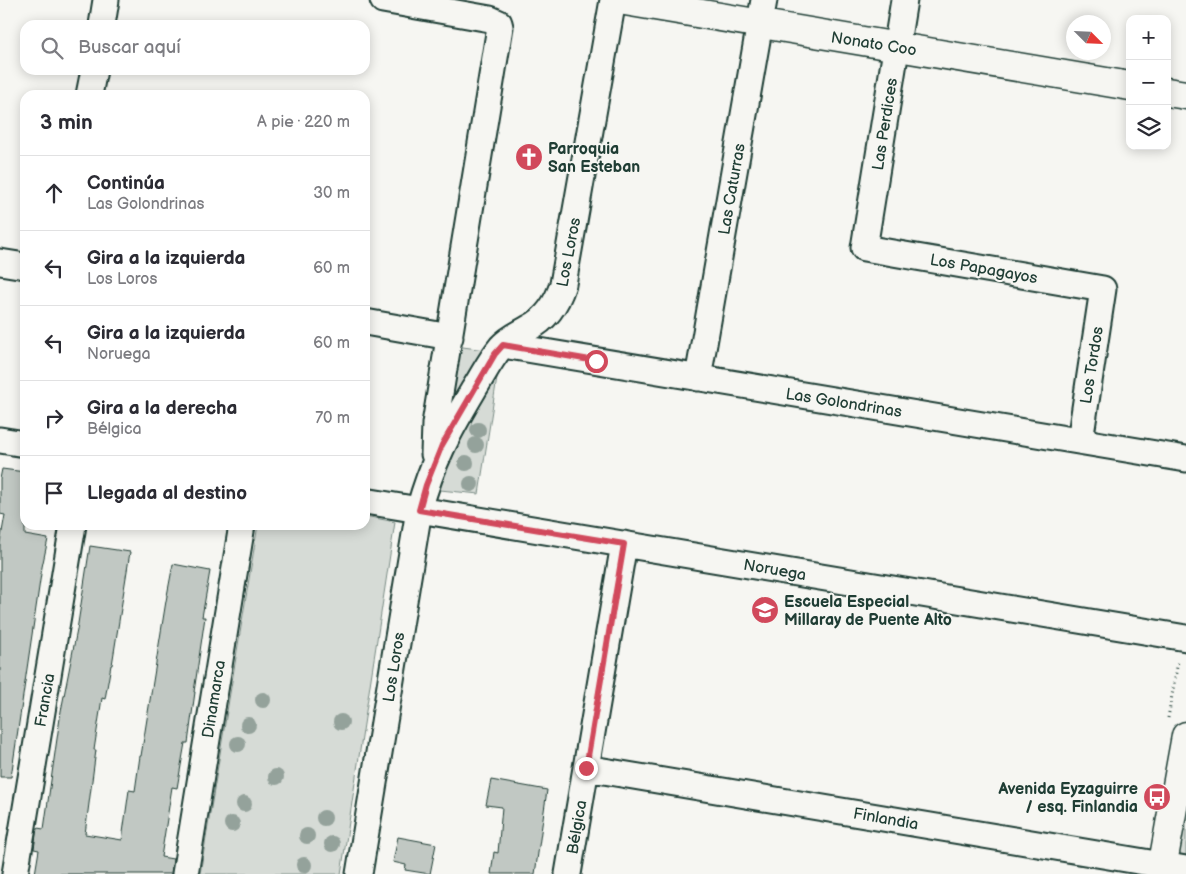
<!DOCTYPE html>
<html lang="es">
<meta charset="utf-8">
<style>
:root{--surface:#fff;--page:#f2f2f3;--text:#2b2b33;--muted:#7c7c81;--line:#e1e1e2}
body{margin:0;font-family:"Balsamiq Sans",sans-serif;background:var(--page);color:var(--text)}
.controls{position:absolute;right:15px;top:15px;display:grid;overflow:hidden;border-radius:10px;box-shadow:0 2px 12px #0003}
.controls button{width:45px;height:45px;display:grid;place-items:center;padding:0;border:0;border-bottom:1px solid var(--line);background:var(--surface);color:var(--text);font:25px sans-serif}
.compass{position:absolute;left:1066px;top:15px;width:45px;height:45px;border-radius:50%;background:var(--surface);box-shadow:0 2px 12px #0003;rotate:114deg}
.stop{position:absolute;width:15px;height:15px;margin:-11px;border:4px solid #d1495b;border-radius:50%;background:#fff}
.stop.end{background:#d1495b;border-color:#fff;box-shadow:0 1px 5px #0008}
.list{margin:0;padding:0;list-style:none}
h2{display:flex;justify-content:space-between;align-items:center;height:65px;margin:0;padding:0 20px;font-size:21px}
h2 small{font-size:16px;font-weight:400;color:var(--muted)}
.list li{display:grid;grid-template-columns:32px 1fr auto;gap:15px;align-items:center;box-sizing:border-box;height:75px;padding:0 20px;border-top:1px solid var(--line)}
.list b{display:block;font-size:19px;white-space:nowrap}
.list p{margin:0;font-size:16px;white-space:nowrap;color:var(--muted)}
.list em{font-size:16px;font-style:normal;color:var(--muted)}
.icon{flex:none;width:28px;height:28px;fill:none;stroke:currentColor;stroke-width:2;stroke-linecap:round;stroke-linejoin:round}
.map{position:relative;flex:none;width:1186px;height:874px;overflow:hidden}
.search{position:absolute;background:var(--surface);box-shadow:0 2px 12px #0003;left:20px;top:20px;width:350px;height:55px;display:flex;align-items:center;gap:12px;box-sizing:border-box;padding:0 18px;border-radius:15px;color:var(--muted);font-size:19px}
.panel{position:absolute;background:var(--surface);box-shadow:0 2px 12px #0003;left:20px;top:90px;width:350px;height:440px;border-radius:15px}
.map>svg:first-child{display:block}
</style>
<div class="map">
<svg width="1186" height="874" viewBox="0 0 1186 874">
<rect width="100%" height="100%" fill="#f6f6f2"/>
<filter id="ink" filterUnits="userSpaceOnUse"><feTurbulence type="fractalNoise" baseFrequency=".02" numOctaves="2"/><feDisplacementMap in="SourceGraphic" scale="10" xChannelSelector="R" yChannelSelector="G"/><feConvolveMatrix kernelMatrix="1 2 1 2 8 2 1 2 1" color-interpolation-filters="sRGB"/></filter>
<g filter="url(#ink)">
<path fill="#d6dbd6" stroke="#7a8c85" d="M 455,346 L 501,352 L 479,494 L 440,490 Z
M 365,516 L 395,522 L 341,874 L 200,874 L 258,525 L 365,525 Z
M 1186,780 L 1186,874 L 1168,874 Z"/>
<path fill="#c1c8c3" stroke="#1f3d34" d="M 2,469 L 25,472 L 25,535 L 48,539 L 42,567 L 11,777 L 0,777 L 0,543 L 5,515 L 0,514 L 0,479 Z
M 90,546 L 130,552 L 112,665 L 111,665 L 105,699 L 102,698 L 94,750 L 96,750 L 85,834 L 122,840 L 129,790 L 135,791 L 140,756 L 141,756 L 166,601 L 173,564 L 210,571 L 202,617 L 205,617 L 194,692 L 195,692 L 188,743 L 185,743 L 177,788 L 172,787 L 161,857 L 173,859 L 171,874 L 35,874 L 39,850 L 34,849 L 37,828 L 44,829 L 61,711 L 77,630 Z
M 491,780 L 547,790 L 535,874 L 491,874 L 494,852 L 498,853 L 502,807 L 486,805 Z
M 398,837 L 436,844 L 430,874 L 405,870 L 406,865 L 393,862 Z"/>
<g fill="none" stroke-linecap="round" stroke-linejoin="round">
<g stroke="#1f3d34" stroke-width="29">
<path id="minor" d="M 383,0 L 490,19 L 499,23 L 500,27 L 435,424 L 434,454
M 904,0 L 864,248 L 1103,289 L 1080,441
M 102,25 L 106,0
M 89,95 L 94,70
M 0,262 L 25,266
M 365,322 L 450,337
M 503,345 L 1186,459
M 698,378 L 764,0
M 0,440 L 25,444
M 365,501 L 1186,638
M 586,768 L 1186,869
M 15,874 L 73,525
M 185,874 L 242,525
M 359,874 L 419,510 C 432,462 449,431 474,389 C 483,375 490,360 501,347 C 509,338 519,334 529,328 C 547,319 557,303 563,284 L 613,0
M 568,874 L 624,544"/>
</g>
<g stroke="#1f3d34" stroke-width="31">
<path id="tertiary" d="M 619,0 L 1130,86
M 1167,92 L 1186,95"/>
</g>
<g stroke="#1f3d34" stroke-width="31">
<path id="primary" d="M 1161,874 L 1186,736"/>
</g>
<path stroke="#1f3d34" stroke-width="3" stroke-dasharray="1 4" stroke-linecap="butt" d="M 1168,718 L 1178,661"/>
<use href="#minor" stroke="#f6f6f2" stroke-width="25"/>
<use href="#tertiary" stroke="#f6f6f2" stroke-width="28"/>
<use href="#primary" stroke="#f6f6f2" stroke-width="28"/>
</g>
<g fill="#94a29b">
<circle cx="478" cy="430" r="8"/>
<circle cx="476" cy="445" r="8"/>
<circle cx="466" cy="463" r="8"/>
<circle cx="471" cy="484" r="8"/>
<circle cx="263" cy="700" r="8"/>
<circle cx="341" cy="722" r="8"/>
<circle cx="248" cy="725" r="8"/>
<circle cx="238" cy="744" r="8"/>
<circle cx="276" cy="777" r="8"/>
<circle cx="244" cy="804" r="8"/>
<circle cx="324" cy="818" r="8"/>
<circle cx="232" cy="824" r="8"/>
<circle cx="307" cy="836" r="8"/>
<circle cx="332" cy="844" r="8"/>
<circle cx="304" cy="865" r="8"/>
</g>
</g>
<g fill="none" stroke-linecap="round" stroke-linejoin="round" filter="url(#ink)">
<path stroke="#d1495b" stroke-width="6" d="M 586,768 L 624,544 L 419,510 L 426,485 L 442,445 L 495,354 L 503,345 L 596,361"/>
</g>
<defs>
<g id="church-disc" transform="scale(1.4375)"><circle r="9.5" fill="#d1495b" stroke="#f6f6f2"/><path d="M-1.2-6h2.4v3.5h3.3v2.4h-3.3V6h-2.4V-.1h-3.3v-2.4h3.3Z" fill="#fff"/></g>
<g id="school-disc" transform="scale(1.4375)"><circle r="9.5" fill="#d1495b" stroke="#f6f6f2"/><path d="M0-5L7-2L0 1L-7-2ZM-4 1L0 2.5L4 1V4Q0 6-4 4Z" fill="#fff"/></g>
<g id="bus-disc" transform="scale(1.4375)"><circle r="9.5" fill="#d1495b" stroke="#f6f6f2"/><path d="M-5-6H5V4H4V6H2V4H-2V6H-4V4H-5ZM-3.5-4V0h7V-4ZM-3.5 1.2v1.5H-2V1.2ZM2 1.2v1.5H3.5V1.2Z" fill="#fff"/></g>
</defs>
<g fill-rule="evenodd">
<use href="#church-disc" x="529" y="157"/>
<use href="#school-disc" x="765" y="610"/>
<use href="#bus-disc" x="1157" y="797"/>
</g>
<g text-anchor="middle" stroke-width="4" stroke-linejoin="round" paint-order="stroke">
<g font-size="16" fill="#1f3d34" stroke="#f6f6f2">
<text transform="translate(874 43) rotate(9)" y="6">Nonato Coo</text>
<text transform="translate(884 124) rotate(-81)" y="6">Las Perdices</text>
<text transform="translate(731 189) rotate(-80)" y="6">Las Caturras</text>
<text transform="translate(568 252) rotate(-79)" y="6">Los Loros</text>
<text transform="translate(984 268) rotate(10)" y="6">Los Papagayos</text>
<text transform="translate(1091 365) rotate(-81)" y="6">Los Tordos</text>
<text transform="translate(844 402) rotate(9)" y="6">Las Golondrinas</text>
<text transform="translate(775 569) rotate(10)" y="6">Noruega</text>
<text transform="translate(393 667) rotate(-81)" y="6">Los Loros</text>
<text transform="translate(213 699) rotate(-81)" y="6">Dinamarca</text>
<text transform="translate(44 700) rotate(-80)" y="6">Francia</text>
<text transform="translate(886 818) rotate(10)" y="6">Finlandia</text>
<text transform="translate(576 827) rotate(-80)" y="6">Bélgica</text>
</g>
<g font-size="16" font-weight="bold" fill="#1f3d34" stroke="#f6f6f2" text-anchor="start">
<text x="548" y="154">Parroquia<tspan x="548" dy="18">San Esteban</tspan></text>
<text x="784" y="607">Escuela Especial<tspan x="784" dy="18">Millaray de Puente Alto</tspan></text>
<text x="1138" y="794" text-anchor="end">Avenida Eyzaguirre<tspan x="1138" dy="18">/ esq. Finlandia</tspan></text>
</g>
</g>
</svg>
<div class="controls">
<button>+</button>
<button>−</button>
<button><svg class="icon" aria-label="layers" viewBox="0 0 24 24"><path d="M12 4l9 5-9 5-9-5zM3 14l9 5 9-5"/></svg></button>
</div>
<svg class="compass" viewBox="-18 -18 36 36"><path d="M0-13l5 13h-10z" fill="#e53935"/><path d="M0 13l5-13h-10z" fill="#7c7c81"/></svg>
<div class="stop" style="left:596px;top:361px"></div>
<div class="stop end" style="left:586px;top:768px"></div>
<div class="search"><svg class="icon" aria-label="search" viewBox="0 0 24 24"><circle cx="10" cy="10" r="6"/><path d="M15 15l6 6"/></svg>Buscar aquí</div>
<section class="panel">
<h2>3 min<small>A pie · 220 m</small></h2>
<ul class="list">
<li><svg class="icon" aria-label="ahead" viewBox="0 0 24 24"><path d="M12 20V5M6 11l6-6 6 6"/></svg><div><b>Continúa</b><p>Las Golondrinas</p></div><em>30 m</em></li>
<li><svg class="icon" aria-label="left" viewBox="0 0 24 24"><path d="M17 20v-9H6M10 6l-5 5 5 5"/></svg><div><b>Gira a la izquierda</b><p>Los Loros</p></div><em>60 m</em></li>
<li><svg class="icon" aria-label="left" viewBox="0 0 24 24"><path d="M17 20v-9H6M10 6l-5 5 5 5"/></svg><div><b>Gira a la izquierda</b><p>Noruega</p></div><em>60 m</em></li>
<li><svg class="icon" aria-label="right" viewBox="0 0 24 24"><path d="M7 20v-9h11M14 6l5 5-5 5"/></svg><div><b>Gira a la derecha</b><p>Bélgica</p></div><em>70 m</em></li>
<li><svg class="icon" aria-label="arrive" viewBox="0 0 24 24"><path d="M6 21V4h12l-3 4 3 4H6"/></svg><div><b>Llegada al destino</b></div></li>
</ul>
</section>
</div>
